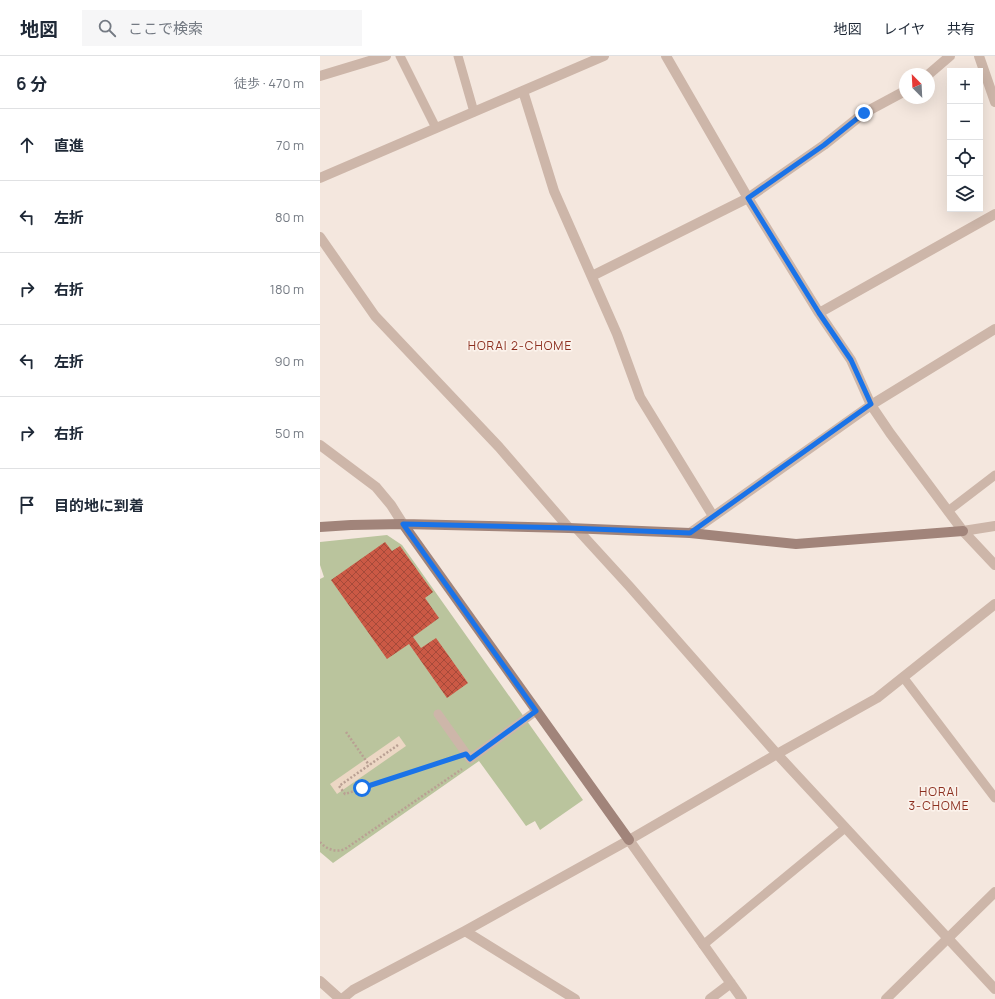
<!DOCTYPE html>
<html lang="ja">
<meta charset="utf-8">
<style>
:root{--surface:#fff;--page:#f6f6f7;--text:#1f2937;--muted:#747a83;--line:#e0e1e3}
body{margin:0;font-family:Manrope,"Noto Sans JP",sans-serif;background:var(--page);color:var(--text)}
.controls{position:absolute;right:12px;top:12px;display:grid;overflow:hidden;border-radius:0px;box-shadow:0 4px 16px #0002}
.controls button{width:36px;height:36px;display:grid;place-items:center;padding:0;border:0;border-bottom:1px solid var(--line);background:var(--surface);color:var(--text);font:20px sans-serif}
.compass{position:absolute;left:579px;top:12px;width:36px;height:36px;border-radius:50%;background:var(--surface);box-shadow:0 4px 16px #0002;rotate:336deg}
.stop{position:absolute;width:12px;height:12px;margin:-9px;border:3px solid #1a73e8;border-radius:50%;background:#fff}
.stop.end{background:#1a73e8;border-color:#fff;box-shadow:0 1px 4px #0008}
.list{margin:0;padding:0;list-style:none}
h2{display:flex;justify-content:space-between;align-items:center;height:52px;margin:0;padding:0 16px;font-size:17px}
h2 small{font-size:13px;font-weight:400;color:var(--muted)}
.list li{display:grid;grid-template-columns:26px 1fr auto;gap:12px;align-items:center;box-sizing:border-box;height:72px;padding:0 16px;border-top:1px solid var(--line)}
.list b{display:block;font-size:15px;white-space:nowrap}
.list em{font-size:13px;font-style:normal;color:var(--muted)}
.icon{flex:none;width:22px;height:22px;fill:none;stroke:currentColor;stroke-width:2;stroke-linecap:round;stroke-linejoin:round}
.map{position:relative;flex:none;width:675px;height:943px;overflow:hidden}
header{display:flex;align-items:center;gap:24px;box-sizing:border-box;height:56px;padding:0 20px;background:var(--surface);border-bottom:1px solid var(--line)}
header strong{font-size:19px}
nav{display:flex;gap:22px;margin-inline-start:auto;font-size:14px}
.search{width:280px;height:36px;background:var(--page);display:flex;align-items:center;gap:10px;box-sizing:border-box;padding:0 14px;border-radius:0px;color:var(--muted);font-size:15px}
main{display:flex}
aside{flex:1;background:var(--surface)}
.map>svg:first-child{display:block}
</style>
<header>
<strong>地図</strong>
<div class="search"><svg class="icon" aria-label="search" viewBox="0 0 24 24"><circle cx="10" cy="10" r="6"/><path d="M15 15l6 6"/></svg>ここで検索</div>
<nav><a>地図</a><a>レイヤ</a><a>共有</a></nav>
</header>
<main>
<aside>
<h2>6 分<small>徒歩 · 470 m</small></h2>
<ul class="list">
<li><svg class="icon" aria-label="ahead" viewBox="0 0 24 24"><path d="M12 20V5M6 11l6-6 6 6"/></svg><div><b>直進</b></div><em>70 m</em></li>
<li><svg class="icon" aria-label="left" viewBox="0 0 24 24"><path d="M17 20v-9H6M10 6l-5 5 5 5"/></svg><div><b>左折</b></div><em>80 m</em></li>
<li><svg class="icon" aria-label="right" viewBox="0 0 24 24"><path d="M7 20v-9h11M14 6l5 5-5 5"/></svg><div><b>右折</b></div><em>180 m</em></li>
<li><svg class="icon" aria-label="left" viewBox="0 0 24 24"><path d="M17 20v-9H6M10 6l-5 5 5 5"/></svg><div><b>左折</b></div><em>90 m</em></li>
<li><svg class="icon" aria-label="right" viewBox="0 0 24 24"><path d="M7 20v-9h11M14 6l5 5-5 5"/></svg><div><b>右折</b></div><em>50 m</em></li>
<li><svg class="icon" aria-label="arrive" viewBox="0 0 24 24"><path d="M6 21V4h12l-3 4 3 4H6"/></svg><div><b>目的地に到着</b></div></li>
</ul>
</aside>
<div class="map">
<svg width="675" height="943" viewBox="0 0 675 943">
<defs>
<pattern id="building-cross-hatch" width="8" height="8" patternUnits="userSpaceOnUse"><rect width="8" height="8" fill="#cb5945"/><path d="M0 0l8 8M0 8l8-8" fill="none" stroke="#a64a3a"/></pattern>
</defs>
<rect width="100%" height="100%" fill="#f4e7de"/>
<path fill="#bac49d" d="M 67,479 L 82,489 L 263,744 L 220,774 L 215,765 L 206,770 L 159,705 L 13,807 L 0,796 L 0,523 L 4,521 L 0,509 L 0,486 Z"/>
<path fill="#ecd7c4" d="M 79,680 L 86,690 L 17,738 L 10,728 Z"/>
<path fill="url(#building-cross-hatch)" d="M 65,486 L 72,495 L 80,490 L 113,536 L 105,542 L 119,562 L 93,581 L 101,592 L 116,582 L 148,627 L 127,642 L 89,588 L 67,603 L 11,524 Z"/>
<g fill="none" stroke-linecap="round" stroke-linejoin="round">
<path stroke="#b9a093" stroke-width="2.5" stroke-dasharray="2 2" stroke-linecap="butt" d="M 26,676 L 49,709
M 78,689 L 19,730 L 25,738 L 133,703
M 0,786 C 6,793 16,797 25,793 L 142,713"/>
<path stroke="#cdb6a9" stroke-width="9" d="M 80,0 L 116,72
M 138,0 L 154,56
M 628,455 L 675,419
M 583,621 L 675,742
M 118,658 L 150,703 L 216,655
M 383,889 L 525,772"/>
<path stroke="#cdb6a9" stroke-width="10" d="M 346,0 L 428,142 L 499,257 L 531,304 L 551,349 L 570,377 L 628,455 L 643,475 L 675,509
M 659,0 L 675,46
M 609,18 L 630,0
M 0,20 L 66,0
M 203,35 L 234,135 L 297,278 L 320,341 L 393,460
M 0,122 L 284,0
M 0,181 L 55,260 L 179,391 L 249,472
M 272,220 L 428,142 L 504,89 L 544,57 L 585,35
M 499,257 L 675,158
M 0,389 L 56,431 L 71,449 L 83,468
M 257,473 L 310,531 L 457,698 L 675,933
M 643,475 L 675,470
M 370,477 L 551,349 L 675,273
M 309,784 L 422,943
M 145,875 L 255,943
M 0,925 L 20,943
M 22,943 L 33,934 L 145,875 L 309,784 L 457,698 L 557,642 L 675,548
M 390,943 L 411,927
M 566,943 L 675,836"/>
<path stroke="#a1847a" stroke-width="10" d="M 83,468 L 309,784
M 0,471 L 31,469 L 83,468 L 249,472 L 370,477 L 476,488 L 643,475"/>
</g>
<g fill="none" stroke-linecap="round" stroke-linejoin="round">
<path stroke="#1a73e8" stroke-width="5" d="M 42,732 L 146,698 L 150,703 L 216,655 L 83,468 L 249,472 L 370,477 L 551,348 L 531,304 L 499,257 L 428,142 L 504,89 L 544,57"/>
</g>
<g text-anchor="middle" stroke-width="3.5" stroke-linejoin="round" paint-order="stroke">
<g font-size="12" letter-spacing="1" fill="#8c2f1f" stroke="#fbf2eb">
<text x="200" y="294">HORAI 2-CHOME</text>
<text x="619" y="740">HORAI<tspan x="619" dy="14">3-CHOME</tspan></text>
</g>
</g>
</svg>
<div class="controls">
<button>+</button>
<button>−</button>
<button><svg class="icon" aria-label="locate" viewBox="0 0 24 24"><circle cx="12" cy="12" r="6"/><path d="M12 2v4M12 18v4M2 12h4M18 12h4"/></svg></button>
<button><svg class="icon" aria-label="layers" viewBox="0 0 24 24"><path d="M12 4l9 5-9 5-9-5zM3 14l9 5 9-5"/></svg></button>
</div>
<svg class="compass" viewBox="-18 -18 36 36"><path d="M0-13l5 13h-10z" fill="#e53935"/><path d="M0 13l5-13h-10z" fill="#747a83"/></svg>
<div class="stop" style="left:42px;top:732px"></div>
<div class="stop end" style="left:544px;top:57px"></div>
</div>
</main>
